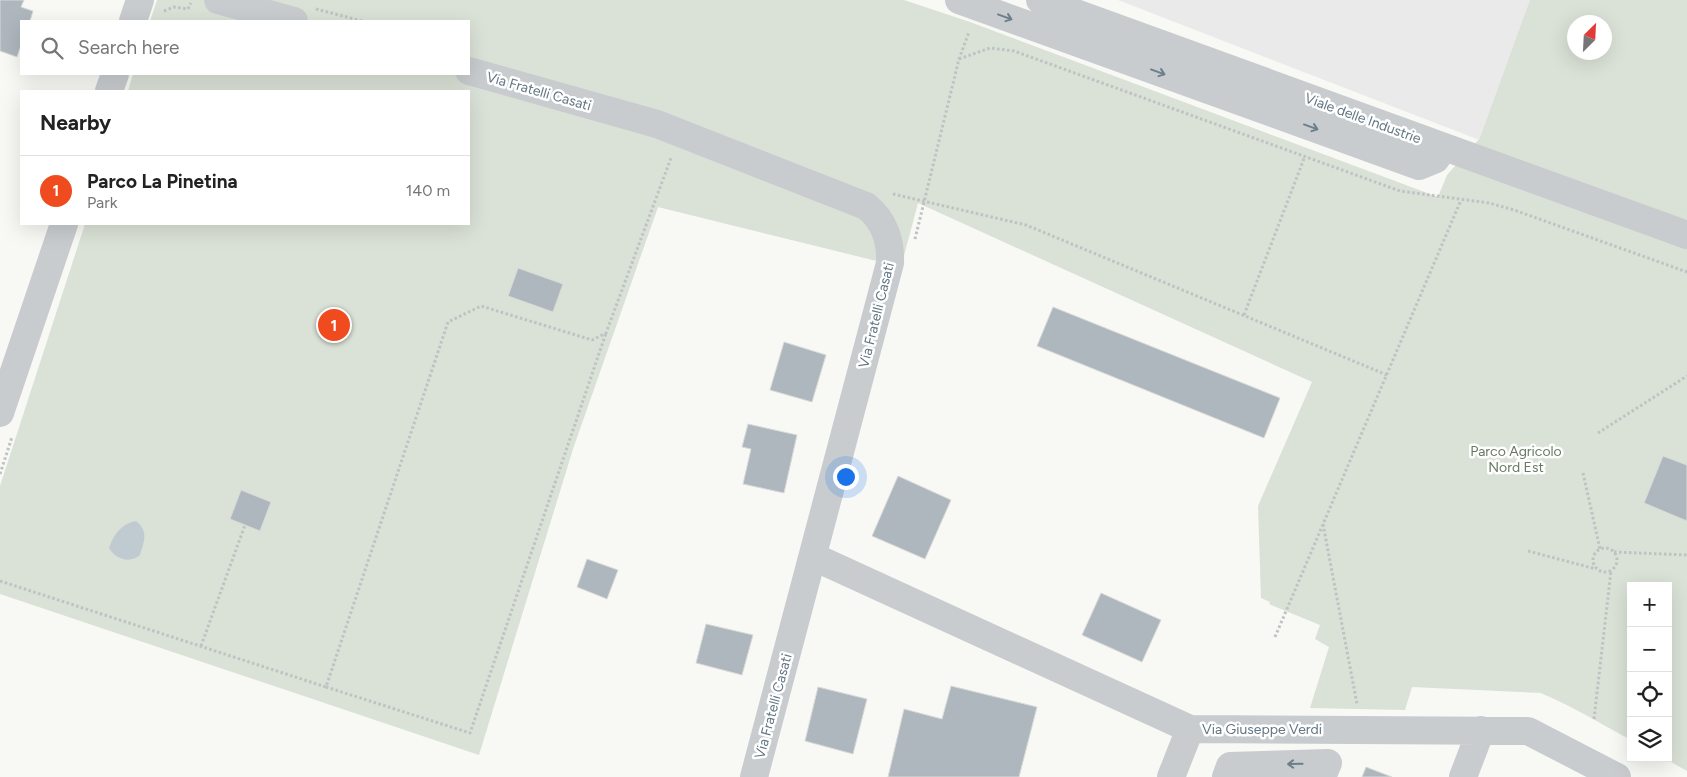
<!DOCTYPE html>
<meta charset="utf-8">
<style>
:root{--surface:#fff;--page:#f6f6f6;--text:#222;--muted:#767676;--line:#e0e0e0;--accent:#ef4b1f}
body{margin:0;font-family:Figtree,sans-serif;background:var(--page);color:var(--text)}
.controls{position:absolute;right:15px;bottom:15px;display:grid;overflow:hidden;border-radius:0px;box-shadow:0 5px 20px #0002}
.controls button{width:45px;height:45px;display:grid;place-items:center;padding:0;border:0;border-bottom:1px solid var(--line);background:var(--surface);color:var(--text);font:25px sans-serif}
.compass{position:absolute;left:1567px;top:15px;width:45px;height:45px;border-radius:50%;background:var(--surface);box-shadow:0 5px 20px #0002;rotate:24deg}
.you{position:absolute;left:845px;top:476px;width:18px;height:18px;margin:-12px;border:4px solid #fff;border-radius:50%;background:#1a73e8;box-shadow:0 0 0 8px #1a73e833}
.badge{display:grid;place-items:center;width:32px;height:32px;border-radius:50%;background:var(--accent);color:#fff;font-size:16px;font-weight:700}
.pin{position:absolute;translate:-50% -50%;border:2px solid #fff;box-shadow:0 1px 5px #0006}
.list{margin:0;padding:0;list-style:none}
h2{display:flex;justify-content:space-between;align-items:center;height:65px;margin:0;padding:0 20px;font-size:21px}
h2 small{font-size:16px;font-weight:400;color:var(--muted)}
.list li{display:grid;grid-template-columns:32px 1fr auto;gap:15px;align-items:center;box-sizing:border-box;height:70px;padding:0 20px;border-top:1px solid var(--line)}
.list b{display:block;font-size:19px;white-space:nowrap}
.list p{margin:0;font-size:16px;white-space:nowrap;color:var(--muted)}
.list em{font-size:16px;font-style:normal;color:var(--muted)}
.icon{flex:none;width:28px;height:28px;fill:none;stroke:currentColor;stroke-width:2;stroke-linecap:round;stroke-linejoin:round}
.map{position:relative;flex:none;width:1687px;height:777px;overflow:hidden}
.search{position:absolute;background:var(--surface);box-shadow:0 5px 20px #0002;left:20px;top:20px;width:450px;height:55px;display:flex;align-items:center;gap:12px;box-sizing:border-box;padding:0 18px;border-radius:0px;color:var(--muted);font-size:19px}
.panel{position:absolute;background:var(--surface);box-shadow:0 5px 20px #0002;left:20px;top:90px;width:450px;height:135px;border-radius:0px}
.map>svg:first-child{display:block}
</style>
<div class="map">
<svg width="1687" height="777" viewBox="0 0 1687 777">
<rect width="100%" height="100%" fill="#f8f8f5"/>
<path fill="#e9eae9" d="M 1118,0 L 1530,0 L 1482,141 Z"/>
<path fill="#dae1d6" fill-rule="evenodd" d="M 157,0 L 904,0 L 970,22 L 1438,197 L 1447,175 L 1480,138 L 1530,0 L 1687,0 L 1687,771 L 1664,758 L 1668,758 L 1668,586 L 1631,586 L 1631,740 C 1597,722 1563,700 1527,688 L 1541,693 L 1412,687 L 1405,710 L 1310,708 L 1329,647 L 1315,639 L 1320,625 L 1269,604 L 1270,602 L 1261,598 L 1258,506 L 1312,382 L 918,203 L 901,267 L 658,207 L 573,449 L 479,755 L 0,594 L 0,486 L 85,224 L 469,224 L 469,91 L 128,91 L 133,74 L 469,74 L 469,21 L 150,21 ZM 1574,22 L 1604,22 L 1604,52 L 1574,52 Z"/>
<path fill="#bfcbd0" d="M 136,521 C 149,531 144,542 140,555 C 130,564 115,559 109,548 C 113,535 122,523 136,521 Z"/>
<path fill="#aeb7bd" stroke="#dadad8" d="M 0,0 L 24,0 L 21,7 L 33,11 L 30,21 L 21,21 L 21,45 L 17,57 L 0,51 Z
M 518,268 L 563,284 L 553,312 L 508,296 Z
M 1053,307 L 1280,398 L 1264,438 L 1037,346 Z
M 784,342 L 826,355 L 812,402 L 770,390 Z
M 748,424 L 797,435 L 784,493 L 743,484 L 751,449 L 742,447 Z
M 1663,456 L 1687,465 L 1687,521 L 1644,503 Z
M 898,476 L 951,500 L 925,559 L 872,536 Z
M 241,490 L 271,502 L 260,531 L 230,519 Z
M 587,559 L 618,570 L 607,599 L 577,587 Z
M 1101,593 L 1161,620 L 1142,662 L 1082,635 Z
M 706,624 L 753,635 L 742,675 L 696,663 Z
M 951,686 L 1037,707 L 1019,777 L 888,777 L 904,709 L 942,719 Z
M 818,687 L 867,699 L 853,754 L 805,741 Z
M 1366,767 L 1392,777 L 1362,777 Z"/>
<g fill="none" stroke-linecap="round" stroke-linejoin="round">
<path stroke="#bfc2c4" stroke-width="3" stroke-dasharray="2.5 2.5" stroke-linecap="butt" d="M 316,9 L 362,21
M 164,11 L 174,7 L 188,9 L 191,3
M 959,59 L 990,48 L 1014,51 L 1400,191 L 1489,203 L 1514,210 L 1687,272
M 893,194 L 1026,225 L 1387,375
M 915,239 L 959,59 L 969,32
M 1244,315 L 1305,156
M 1598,433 L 1687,376
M 1583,473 L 1600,549
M 0,474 L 12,437
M 1323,524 L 1357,704
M1593 560a12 12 0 1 1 24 0a12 12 0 1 1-24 0Z
M 1528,551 L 1596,569
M 1614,552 L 1687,555
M 0,581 L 326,687 L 448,322 L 481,306 L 592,340 L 606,333 L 671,158
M 1275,637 L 1461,200
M 201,646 L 245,525
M 326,687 L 470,733 L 606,333
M 1594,719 L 1611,571"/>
<path stroke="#c8cccf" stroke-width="28" d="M 218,0 L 294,21
M 959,0 L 1419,166 L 1436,159 L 1443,147
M 1040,0 L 1687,235
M 133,21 L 140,0
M 469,71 L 657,124 L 866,206 C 884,220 891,241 890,263 L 754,777
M 109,91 L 115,74
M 0,413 L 64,224
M 814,557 L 1190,729 L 1528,731 L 1617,777
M 1171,777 L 1190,729
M 1226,777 L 1230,766 L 1328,763 L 1322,777
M 1463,777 L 1481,730"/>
</g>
<defs><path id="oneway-shaft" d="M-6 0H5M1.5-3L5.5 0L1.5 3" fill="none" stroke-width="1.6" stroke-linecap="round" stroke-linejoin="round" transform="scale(1.25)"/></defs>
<g stroke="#6b7e8b">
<use href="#oneway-shaft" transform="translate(1005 17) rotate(20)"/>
<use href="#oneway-shaft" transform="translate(1158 72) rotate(20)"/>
<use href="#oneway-shaft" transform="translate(1311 127) rotate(20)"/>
<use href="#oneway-shaft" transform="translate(1295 764) rotate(179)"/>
</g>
<g text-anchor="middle" stroke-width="5" stroke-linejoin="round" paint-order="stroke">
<g font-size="14" fill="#617583" stroke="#fff">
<text transform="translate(539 91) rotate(16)" y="5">Via Fratelli Casati</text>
<text transform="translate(1363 118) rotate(20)" y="5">Viale delle Industrie</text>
<text transform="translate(876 315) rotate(-76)" y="5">Via Fratelli Casati</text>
<text transform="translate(773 706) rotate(-75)" y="5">Via Fratelli Casati</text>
<text x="1262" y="734">Via Giuseppe Verdi</text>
</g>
<g font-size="14" fill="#667a61" stroke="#fff">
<text x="1516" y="456">Parco Agricolo<tspan x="1516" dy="16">Nord Est</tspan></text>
</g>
</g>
</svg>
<div class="controls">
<button>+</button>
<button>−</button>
<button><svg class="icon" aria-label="locate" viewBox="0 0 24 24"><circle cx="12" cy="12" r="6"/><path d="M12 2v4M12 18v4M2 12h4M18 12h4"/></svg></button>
<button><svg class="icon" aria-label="layers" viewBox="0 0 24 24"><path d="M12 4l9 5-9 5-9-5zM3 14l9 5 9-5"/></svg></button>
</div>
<svg class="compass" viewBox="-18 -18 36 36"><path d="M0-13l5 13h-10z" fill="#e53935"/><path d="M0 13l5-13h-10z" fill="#767676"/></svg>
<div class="you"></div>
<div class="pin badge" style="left:334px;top:325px">1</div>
<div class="search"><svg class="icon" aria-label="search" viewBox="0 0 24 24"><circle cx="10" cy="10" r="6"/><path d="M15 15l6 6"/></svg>Search here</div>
<section class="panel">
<h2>Nearby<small></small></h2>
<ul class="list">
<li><span class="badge">1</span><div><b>Parco La Pinetina</b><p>Park</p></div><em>140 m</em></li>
</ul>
</section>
</div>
